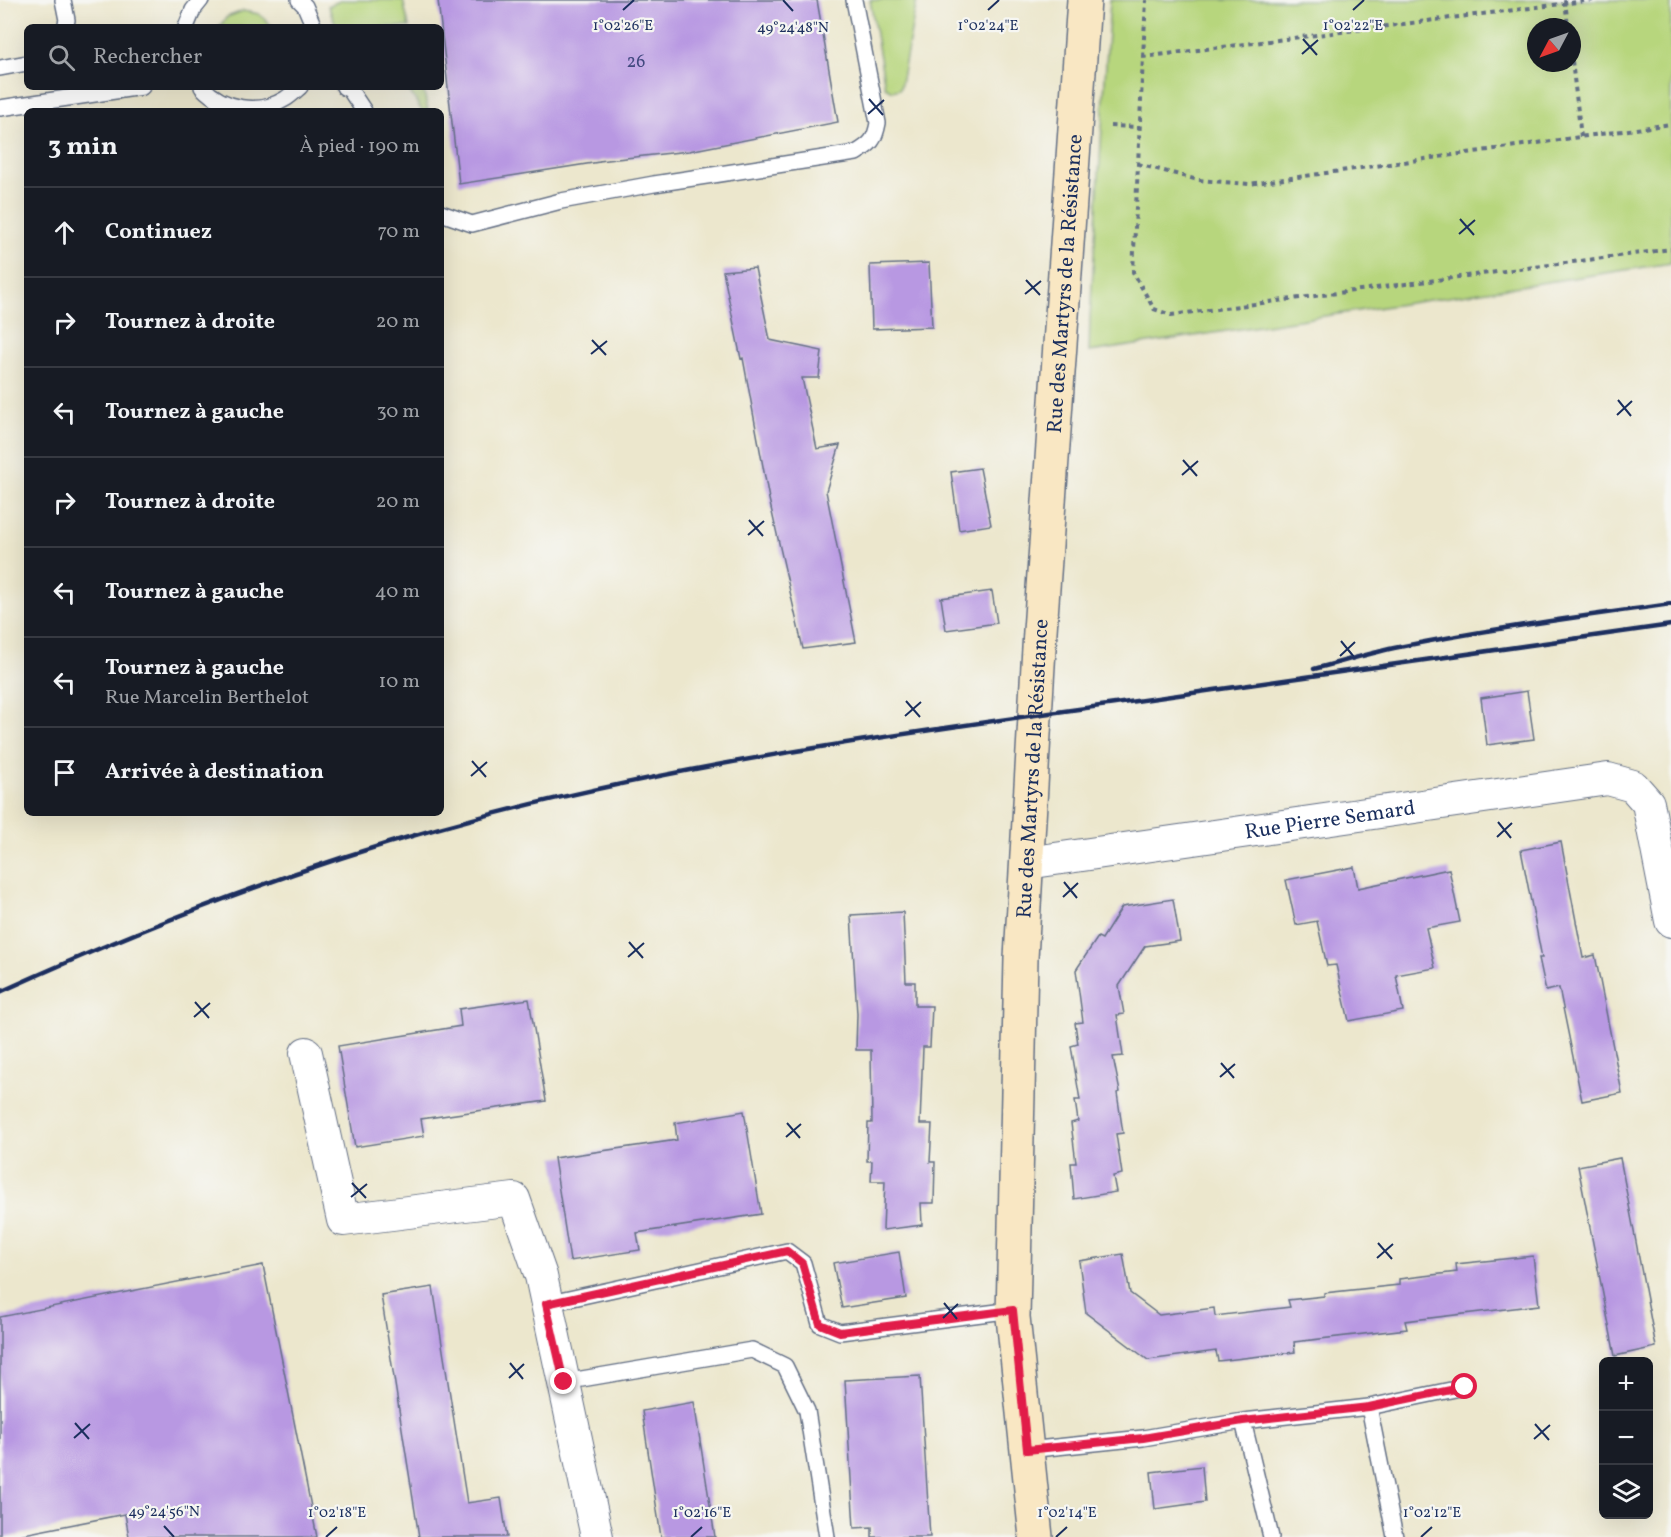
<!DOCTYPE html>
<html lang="fr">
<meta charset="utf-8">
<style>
:root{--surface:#171b24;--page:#20242c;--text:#f1f3f6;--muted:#9ea1a6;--line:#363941}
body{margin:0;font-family:Vollkorn,serif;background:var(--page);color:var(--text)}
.controls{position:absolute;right:18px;bottom:18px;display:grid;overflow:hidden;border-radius:9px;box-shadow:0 6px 24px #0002}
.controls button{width:54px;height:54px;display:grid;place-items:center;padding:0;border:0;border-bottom:2px solid var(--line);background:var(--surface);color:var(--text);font:30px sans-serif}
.compass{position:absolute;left:1527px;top:18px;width:54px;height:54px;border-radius:50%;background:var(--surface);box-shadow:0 6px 24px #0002;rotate:229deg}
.stop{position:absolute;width:18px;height:18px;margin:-14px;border:4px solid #e11d48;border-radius:50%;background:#fff}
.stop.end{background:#e11d48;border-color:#fff;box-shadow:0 2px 6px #0008}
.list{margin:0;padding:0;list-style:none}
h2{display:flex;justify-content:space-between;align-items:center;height:78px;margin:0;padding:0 24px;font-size:26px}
h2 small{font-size:20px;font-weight:400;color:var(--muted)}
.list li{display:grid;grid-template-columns:39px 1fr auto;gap:18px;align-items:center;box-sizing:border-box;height:90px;padding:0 24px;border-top:2px solid var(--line)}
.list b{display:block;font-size:22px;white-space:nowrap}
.list p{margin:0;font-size:20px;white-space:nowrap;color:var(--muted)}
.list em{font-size:20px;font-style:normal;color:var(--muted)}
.icon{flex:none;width:33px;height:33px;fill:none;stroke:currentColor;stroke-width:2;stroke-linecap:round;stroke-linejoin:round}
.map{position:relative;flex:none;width:1671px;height:1537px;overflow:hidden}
.search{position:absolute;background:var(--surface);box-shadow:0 6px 24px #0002;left:24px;top:24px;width:420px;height:66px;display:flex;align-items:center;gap:15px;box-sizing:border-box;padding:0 21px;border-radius:9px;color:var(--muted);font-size:22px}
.panel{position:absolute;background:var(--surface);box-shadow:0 6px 24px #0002;left:24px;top:108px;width:420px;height:708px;border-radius:9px}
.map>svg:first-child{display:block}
</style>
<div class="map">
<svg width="1671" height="1537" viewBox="0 0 1671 1537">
<rect width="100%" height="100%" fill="#f6f6f2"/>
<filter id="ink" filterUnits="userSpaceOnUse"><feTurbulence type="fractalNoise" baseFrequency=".0167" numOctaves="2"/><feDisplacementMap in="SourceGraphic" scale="12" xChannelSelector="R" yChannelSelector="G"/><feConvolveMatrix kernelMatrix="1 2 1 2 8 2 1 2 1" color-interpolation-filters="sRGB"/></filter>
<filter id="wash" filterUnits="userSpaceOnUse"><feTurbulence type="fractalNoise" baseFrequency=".008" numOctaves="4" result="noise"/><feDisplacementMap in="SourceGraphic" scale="24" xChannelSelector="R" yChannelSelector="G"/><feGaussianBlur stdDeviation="1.35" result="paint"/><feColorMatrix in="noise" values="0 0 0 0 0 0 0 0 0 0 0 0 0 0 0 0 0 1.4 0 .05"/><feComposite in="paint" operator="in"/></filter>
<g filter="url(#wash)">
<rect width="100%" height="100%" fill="#ece7cd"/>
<path fill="#b7d67d" stroke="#69826e" stroke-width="1.5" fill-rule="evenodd" d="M 342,0 L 403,0 L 409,27 L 337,27 L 328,6 Z
M 870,0 L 917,0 L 900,89 L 892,91 L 885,87 Z
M 1110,0 L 1671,0 L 1671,263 L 1089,352 L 1090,318 ZM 1536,27 L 1572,27 L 1572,63 L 1536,63 Z
M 243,11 L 259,14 L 273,27 L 219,27 L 227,17 Z
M 407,87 L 423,87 L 428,111 L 422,111 Z"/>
<g id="blocks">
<path fill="#b898e2" d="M 438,0 L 817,0 L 838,122 L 689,151 L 599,161 L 599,162 L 459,184 Z
M 929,263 L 932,327 L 872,329 L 870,265 Z
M 755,268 L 770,340 L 822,351 L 819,378 L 802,378 L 817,449 L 840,445 L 826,491 L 856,642 L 803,649 L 769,499 L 743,358 L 741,359 L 723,271 Z
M 980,468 L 991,525 L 959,530 L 951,472 Z
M 992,591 L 997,623 L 946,630 L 941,598 Z
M 1527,691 L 1534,739 L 1487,745 L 1481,698 Z
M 1561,842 L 1583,958 L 1595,955 L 1622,1093 L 1582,1101 L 1559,988 L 1546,991 L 1539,958 L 1542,958 L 1521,850 Z
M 1354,867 L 1358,888 L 1449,869 L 1460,922 L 1426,928 L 1435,968 L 1396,975 L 1403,1011 L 1349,1021 L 1336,965 L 1327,966 L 1317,921 L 1296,925 L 1286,880 Z
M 1173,899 L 1180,941 L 1145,946 L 1119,986 L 1124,1014 L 1117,1015 L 1123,1056 L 1113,1057 L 1120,1092 L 1117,1093 L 1123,1133 L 1116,1134 L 1122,1174 L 1113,1176 L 1116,1192 L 1074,1199 L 1071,1163 L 1076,1163 L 1071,1123 L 1078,1121 L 1075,1100 L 1080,1100 L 1071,1046 L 1078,1044 L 1075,1023 L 1083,1022 L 1076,970 L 1098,937 L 1102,939 L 1122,907 Z
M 903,912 L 906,982 L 915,982 L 915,1006 L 932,1006 L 930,1047 L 923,1047 L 920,1124 L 932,1124 L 930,1162 L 935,1162 L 934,1203 L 921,1203 L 922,1225 L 883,1230 L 885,1181 L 871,1181 L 872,1161 L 867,1161 L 868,1123 L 872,1123 L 871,1050 L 856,1050 L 857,1014 L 851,915 Z
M 529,999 L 546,1101 L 421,1119 L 424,1136 L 355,1147 L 338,1046 L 461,1026 L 459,1009 Z
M 744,1111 L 761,1214 L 637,1233 L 640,1250 L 570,1261 L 554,1158 L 677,1140 L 675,1123 Z
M 1620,1158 L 1656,1347 L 1615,1356 L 1578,1166 Z
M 899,1252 L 906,1298 L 842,1308 L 833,1263 Z
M 1123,1254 L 1130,1293 L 1159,1315 L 1214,1308 L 1215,1316 L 1290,1307 L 1288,1300 L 1324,1296 L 1324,1293 L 1399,1285 L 1399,1279 L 1457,1272 L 1456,1264 L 1533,1256 L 1539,1305 L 1405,1321 L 1407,1329 L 1294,1342 L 1295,1352 L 1218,1361 L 1216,1351 L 1148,1360 L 1086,1313 L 1079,1261 Z
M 263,1265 L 317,1537 L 129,1537 L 125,1514 L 9,1537 L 0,1537 L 0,1317 Z
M 433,1287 L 467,1503 L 501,1498 L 507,1537 L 419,1537 L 381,1295 Z
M 920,1376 L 930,1537 L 872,1537 L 872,1527 L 854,1528 L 845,1380 Z
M 694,1402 L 715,1537 L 661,1537 L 642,1411 Z
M 1202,1466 L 1205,1502 L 1155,1509 L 1151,1472 Z"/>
</g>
</g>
<g filter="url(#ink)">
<use href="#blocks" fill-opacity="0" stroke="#646f85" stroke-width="1.5"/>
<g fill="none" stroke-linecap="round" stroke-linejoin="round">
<g stroke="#646f85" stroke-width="18">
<path id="lane" d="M 63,0 L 67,20 L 65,27
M 299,0 L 305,6 L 314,27
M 186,27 L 193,10 L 201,0
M 0,68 L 27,63
M 202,87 C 223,109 258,116 285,99 C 290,96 295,91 300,87
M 344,87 L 350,90 L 364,111
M 0,108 L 142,87
M 441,213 L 472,224 L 561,201 L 654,184 L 856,153 C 871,144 875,140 878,123 L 854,0
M 546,1304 L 787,1251 L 803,1263 L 820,1324 L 840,1332 L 1013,1310
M 564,1382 L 752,1350 L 785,1366 L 807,1411 L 827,1537
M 1369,1407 L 1395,1537
M 1243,1421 L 1271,1537
M 1027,1450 L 1143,1438 L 1243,1421 L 1369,1407 L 1465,1387"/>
</g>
<g stroke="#646f85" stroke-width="34">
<g id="street">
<path id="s1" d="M 1027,863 L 1608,779 L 1633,786 L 1648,803 L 1671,921"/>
<path d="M 306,1053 L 343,1220 L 514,1199 L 541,1276 L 597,1537"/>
</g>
</g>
<g stroke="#646f85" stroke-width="36">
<g id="secondary">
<path id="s2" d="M 1036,1537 L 1013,1317 L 1021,958 L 1040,631 L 1084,0"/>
</g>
</g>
<path stroke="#646f85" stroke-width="4" stroke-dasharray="4.5 4.5" stroke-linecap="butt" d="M 1565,0 L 1568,27
M 1593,0 L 1143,57 L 1133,272 L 1154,309 L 1171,315 L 1671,249
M 1143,57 L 1146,0
M 1572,61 L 1581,137
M 1110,126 L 1140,127
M 1138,164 L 1198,180 L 1249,184 L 1671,124"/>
<use href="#lane" stroke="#fff" stroke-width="15"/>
<use href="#street" stroke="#fff" stroke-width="32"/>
<use href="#secondary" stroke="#f9e7c3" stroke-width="33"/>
<path stroke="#1b2f5e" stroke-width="4.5" d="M 1314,669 C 1341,662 1367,654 1394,648 C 1486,629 1579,617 1671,604
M 0,992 C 141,928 287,871 436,829 C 658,767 888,735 1115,704 C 1301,678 1486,651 1671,625"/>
</g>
</g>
<g fill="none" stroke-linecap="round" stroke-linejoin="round" filter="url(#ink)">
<path stroke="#e11d48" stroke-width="8" d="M 564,1382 L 546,1304 L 787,1251 L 802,1263 L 820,1324 L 840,1332 L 1013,1310 L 1027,1450 L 1143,1438 L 1243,1421 L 1369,1407 L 1465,1387"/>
</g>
<path fill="none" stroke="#1b2f5e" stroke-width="2" d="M 783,0 L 793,11M 623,10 L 634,0M 988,10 L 999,0M 1353,10 L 1364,0M 1303,39 L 1317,55M 1302,54 L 1318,40M 869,99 L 883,115M 868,114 L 884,100M 1460,219 L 1474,235M 1459,234 L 1475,220M 1026,280 L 1040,295M 1025,294 L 1041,281M 592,340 L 606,355M 591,354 L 607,341M 1618,400 L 1631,416M 1617,415 L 1632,401M 1183,460 L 1197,476M 1182,475 L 1198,461M 749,520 L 763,536M 748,535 L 764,521M 1341,641 L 1354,657M 1340,656 L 1355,642M 906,701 L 920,717M 905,716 L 921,702M 472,761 L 486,777M 471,776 L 487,762M 1498,822 L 1511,838M 1497,837 L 1512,823M 1064,882 L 1077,898M 1063,897 L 1078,883M 629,942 L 643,958M 628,957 L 644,943M 195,1002 L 209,1018M 194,1017 L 210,1003M 1221,1063 L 1234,1078M 1220,1077 L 1235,1064M 787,1123 L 800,1138M 786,1137 L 801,1124M 352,1183 L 366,1198M 351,1197 L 367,1184M 1378,1243 L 1392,1259M 1377,1258 L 1393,1244M 944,1303 L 957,1319M 943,1318 L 958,1304M 510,1363 L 523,1379M 509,1378 L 524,1364M 75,1423 L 89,1439M 1535,1424 L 1549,1440M 74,1438 L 90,1424M 1534,1439 L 1550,1425M 164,1526 L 174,1537M 326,1537 L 337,1527M 691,1537 L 702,1527M 1056,1537 L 1067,1527M 1421,1537 L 1432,1527"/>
<g text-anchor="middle" stroke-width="4.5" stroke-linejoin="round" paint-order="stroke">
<g font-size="18" fill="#42497f">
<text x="636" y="67">26</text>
</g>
<g font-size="21" fill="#1b2f5e" stroke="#f6f6f2">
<text dy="7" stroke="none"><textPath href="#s2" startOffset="1256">Rue des Martyrs de la Résistance</textPath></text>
<text dy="7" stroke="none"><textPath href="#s2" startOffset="770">Rue des Martyrs de la Résistance</textPath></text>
<text dy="7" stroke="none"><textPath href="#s1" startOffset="306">Rue Pierre Semard</textPath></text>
</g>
</g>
<g font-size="15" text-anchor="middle" fill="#1b2f5e" stroke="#f6f6f2" stroke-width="4.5" stroke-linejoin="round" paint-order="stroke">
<text x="623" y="30">1°02'26"E</text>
<text x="988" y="30">1°02'24"E</text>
<text x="1353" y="30">1°02'22"E</text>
<text x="793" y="32">49°24'48"N</text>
<text x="164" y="1516">49°24'56"N</text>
<text x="337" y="1517">1°02'18"E</text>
<text x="702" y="1517">1°02'16"E</text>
<text x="1067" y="1517">1°02'14"E</text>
<text x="1432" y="1517">1°02'12"E</text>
</g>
</svg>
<div class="controls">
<button>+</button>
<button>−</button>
<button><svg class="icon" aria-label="layers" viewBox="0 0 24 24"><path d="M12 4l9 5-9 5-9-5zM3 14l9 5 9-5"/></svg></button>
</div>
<svg class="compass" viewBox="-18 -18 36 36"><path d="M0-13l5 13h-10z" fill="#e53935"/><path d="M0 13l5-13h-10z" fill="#9ea1a6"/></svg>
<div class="stop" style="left:1465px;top:1387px"></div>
<div class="stop end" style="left:564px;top:1382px"></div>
<div class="search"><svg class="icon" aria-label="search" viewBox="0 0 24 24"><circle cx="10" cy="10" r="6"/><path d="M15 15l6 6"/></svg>Rechercher</div>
<section class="panel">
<h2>3 min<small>À pied · 190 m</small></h2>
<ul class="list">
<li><svg class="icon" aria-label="ahead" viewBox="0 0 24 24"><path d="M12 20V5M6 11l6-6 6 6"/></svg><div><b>Continuez</b></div><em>70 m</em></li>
<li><svg class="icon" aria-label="right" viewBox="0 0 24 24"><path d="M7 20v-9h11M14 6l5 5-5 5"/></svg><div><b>Tournez à droite</b></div><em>20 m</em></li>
<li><svg class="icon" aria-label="left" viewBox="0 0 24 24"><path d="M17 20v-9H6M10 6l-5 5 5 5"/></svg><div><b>Tournez à gauche</b></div><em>30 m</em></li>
<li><svg class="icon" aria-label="right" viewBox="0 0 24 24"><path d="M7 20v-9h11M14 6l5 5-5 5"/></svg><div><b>Tournez à droite</b></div><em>20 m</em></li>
<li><svg class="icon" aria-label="left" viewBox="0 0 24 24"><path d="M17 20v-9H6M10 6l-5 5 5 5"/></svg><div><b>Tournez à gauche</b></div><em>40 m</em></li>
<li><svg class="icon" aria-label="left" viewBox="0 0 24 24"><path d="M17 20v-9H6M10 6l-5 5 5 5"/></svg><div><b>Tournez à gauche</b><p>Rue Marcelin Berthelot</p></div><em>10 m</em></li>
<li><svg class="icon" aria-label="arrive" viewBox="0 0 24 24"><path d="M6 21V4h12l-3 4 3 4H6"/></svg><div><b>Arrivée à destination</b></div></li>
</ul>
</section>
</div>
